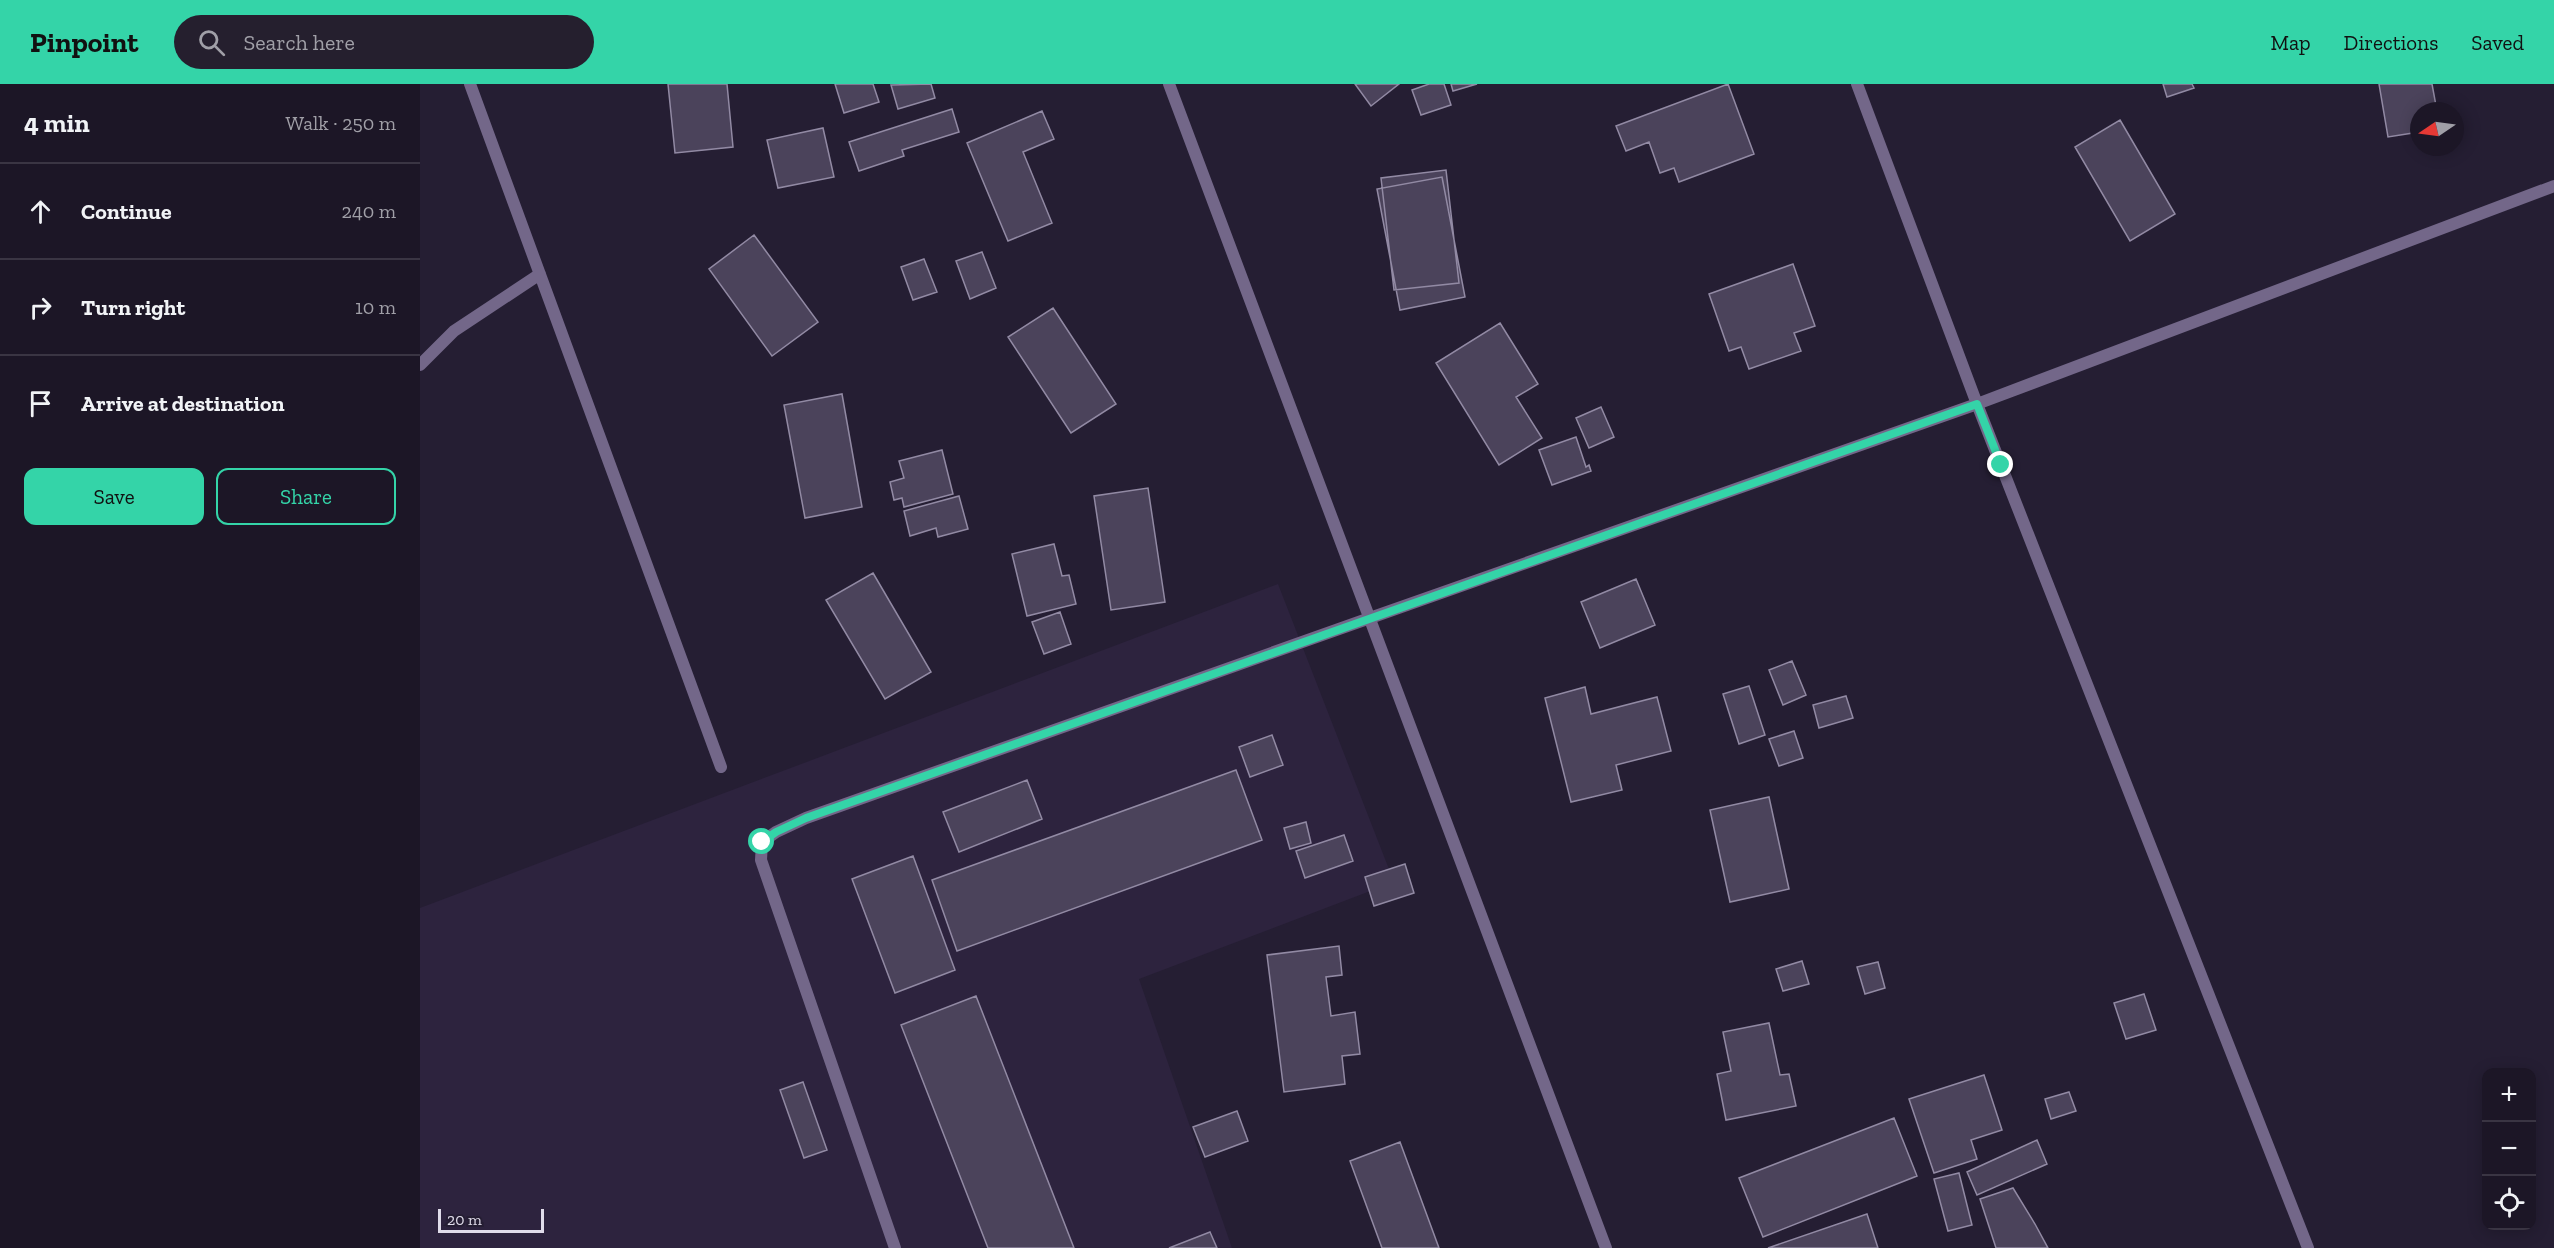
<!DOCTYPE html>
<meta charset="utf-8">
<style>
:root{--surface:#1c1626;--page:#251f2e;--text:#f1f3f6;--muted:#a09fa7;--line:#3a3543;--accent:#34d4a8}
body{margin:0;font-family:"Zilla Slab",serif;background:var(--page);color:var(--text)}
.controls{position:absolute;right:18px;bottom:18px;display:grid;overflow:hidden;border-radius:12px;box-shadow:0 3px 15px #0003}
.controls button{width:54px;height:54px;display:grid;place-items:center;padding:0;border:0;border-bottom:2px solid var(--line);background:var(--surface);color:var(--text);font:30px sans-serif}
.compass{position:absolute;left:1990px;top:18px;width:54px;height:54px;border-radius:50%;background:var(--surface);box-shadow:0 3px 15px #0003;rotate:257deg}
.scale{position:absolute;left:18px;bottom:15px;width:106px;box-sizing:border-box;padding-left:6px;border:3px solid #e0dcea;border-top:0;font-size:16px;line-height:21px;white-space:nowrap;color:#e0dcea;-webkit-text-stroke:4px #251e33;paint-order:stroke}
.stop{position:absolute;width:18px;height:18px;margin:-14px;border:4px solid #34d4a8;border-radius:50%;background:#fff}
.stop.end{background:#34d4a8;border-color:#fff;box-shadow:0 2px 6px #0008}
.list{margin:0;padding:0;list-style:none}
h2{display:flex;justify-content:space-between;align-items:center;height:78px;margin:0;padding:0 24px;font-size:26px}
h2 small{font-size:20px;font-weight:400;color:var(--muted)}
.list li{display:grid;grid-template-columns:39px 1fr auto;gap:18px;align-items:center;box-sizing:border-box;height:96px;padding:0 24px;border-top:2px solid var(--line)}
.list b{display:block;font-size:22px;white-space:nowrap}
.list em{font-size:20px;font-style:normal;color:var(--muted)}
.actions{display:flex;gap:12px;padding:18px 24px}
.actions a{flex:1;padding:14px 0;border:2px solid var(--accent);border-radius:12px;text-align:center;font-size:21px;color:var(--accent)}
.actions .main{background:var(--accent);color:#111}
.icon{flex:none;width:33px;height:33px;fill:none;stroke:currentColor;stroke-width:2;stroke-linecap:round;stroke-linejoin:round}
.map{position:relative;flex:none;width:2134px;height:1164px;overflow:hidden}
header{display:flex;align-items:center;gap:36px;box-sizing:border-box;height:84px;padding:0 30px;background:var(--accent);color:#111}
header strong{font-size:28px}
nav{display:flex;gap:33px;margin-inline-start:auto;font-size:21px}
.search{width:420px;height:54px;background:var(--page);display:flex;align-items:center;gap:15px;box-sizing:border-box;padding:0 21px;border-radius:33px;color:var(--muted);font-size:22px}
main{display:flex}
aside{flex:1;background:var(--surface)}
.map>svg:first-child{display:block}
</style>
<header>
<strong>Pinpoint</strong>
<div class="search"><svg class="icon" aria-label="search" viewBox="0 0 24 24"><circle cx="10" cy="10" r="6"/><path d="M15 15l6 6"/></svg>Search here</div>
<nav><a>Map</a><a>Directions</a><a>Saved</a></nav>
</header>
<main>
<aside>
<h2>4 min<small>Walk · 250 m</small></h2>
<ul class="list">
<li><svg class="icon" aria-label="ahead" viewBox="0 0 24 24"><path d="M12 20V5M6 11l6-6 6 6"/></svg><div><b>Continue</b></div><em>240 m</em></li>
<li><svg class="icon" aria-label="right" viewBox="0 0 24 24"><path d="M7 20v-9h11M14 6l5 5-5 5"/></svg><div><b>Turn right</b></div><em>10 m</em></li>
<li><svg class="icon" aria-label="arrive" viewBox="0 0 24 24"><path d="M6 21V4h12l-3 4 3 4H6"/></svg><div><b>Arrive at destination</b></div></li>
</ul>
<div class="actions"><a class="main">Save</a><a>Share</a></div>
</aside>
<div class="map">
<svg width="2134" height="1164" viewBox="0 0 2134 1164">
<rect width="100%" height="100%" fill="#251e33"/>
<path fill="#2d233e" d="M 858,500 L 974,798 L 719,895 L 812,1164 L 0,1164 L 0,824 Z"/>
<path fill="#4b435b" stroke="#928aa4" stroke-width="1.5" d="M 248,0 L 307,0 L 313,63 L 255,69 Z
M 415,0 L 453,0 L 459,18 L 424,29 Z
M 511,0 L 515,14 L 478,25 L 471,1 Z
M 935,0 L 979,0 L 951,22 Z
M 1009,0 L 1024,0 L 1031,21 L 1001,31 L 992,6 Z
M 1031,0 L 1057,0 L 1033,7 Z
M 1308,0 L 1334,70 L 1259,98 L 1254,84 L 1240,89 L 1229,58 L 1206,67 L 1196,42 Z
M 1743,0 L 1772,0 L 1774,4 L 1747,13 Z
M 1959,0 L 2012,0 L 2017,27 L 1999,27 L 1999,48 L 1968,53 Z
M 532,25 L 539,48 L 482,66 L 484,72 L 439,87 L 429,58 Z
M 622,27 L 634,55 L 603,68 L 632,139 L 588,157 L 547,59 Z
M 1700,36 L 1755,130 L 1710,157 L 1655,63 Z
M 403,44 L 414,93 L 358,104 L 347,56 Z
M 1026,86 L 1039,199 L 974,206 L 961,94 Z
M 1022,93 L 1045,213 L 980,226 L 957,105 Z
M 334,151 L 398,238 L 352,272 L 289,185 Z
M 562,168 L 576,204 L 550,215 L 536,177 Z
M 504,175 L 517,208 L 493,216 L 481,183 Z
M 1373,180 L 1395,242 L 1374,249 L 1381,267 L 1329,285 L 1321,263 L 1309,267 L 1289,210 Z
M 633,224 L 696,320 L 651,349 L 588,253 Z
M 1080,239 L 1118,300 L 1096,313 L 1122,354 L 1079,381 L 1016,279 Z
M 422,310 L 442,423 L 385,434 L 364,321 Z
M 1181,323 L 1194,353 L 1169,364 L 1156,334 Z
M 1156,353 L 1166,383 L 1169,381 L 1171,387 L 1132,401 L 1119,366 Z
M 522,366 L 533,410 L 484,423 L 482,414 L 474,416 L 470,398 L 484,394 L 479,377 Z
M 728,404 L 745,518 L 691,526 L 674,412 Z
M 539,412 L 548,445 L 518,453 L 516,444 L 490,452 L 484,427 Z
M 634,460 L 642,492 L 649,491 L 656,520 L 607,532 L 592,470 Z
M 453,489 L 511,588 L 465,615 L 406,516 Z
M 1216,495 L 1235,541 L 1180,564 L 1161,518 Z
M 640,528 L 651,560 L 624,570 L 612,538 Z
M 1372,577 L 1386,611 L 1363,621 L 1349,586 Z
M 1329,602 L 1345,651 L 1319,660 L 1303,610 Z
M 1165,603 L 1171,630 L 1237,613 L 1251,667 L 1196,681 L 1202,706 L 1151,718 L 1125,614 Z
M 1426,612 L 1433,634 L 1399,644 L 1393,621 Z
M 1374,647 L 1383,674 L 1359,682 L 1349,655 Z
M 852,651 L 863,681 L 830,693 L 819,663 Z
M 816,686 L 842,756 L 537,867 L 512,796 Z
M 607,696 L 622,735 L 539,768 L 523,728 Z
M 1349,713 L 1369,805 L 1310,818 L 1290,726 Z
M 886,738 L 891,759 L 870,765 L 864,744 Z
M 924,751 L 933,777 L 885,794 L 876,767 Z
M 493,772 L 535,886 L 475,909 L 432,795 Z
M 985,780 L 994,809 L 954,822 L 945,793 Z
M 919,862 L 922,891 L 906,893 L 911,932 L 935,928 L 940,970 L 922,972 L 925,1000 L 864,1008 L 847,871 Z
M 1382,877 L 1389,900 L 1363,907 L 1356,885 Z
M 1458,878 L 1465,904 L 1445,910 L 1437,883 Z
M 1724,910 L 1736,946 L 1706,955 L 1694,919 Z
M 556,912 L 654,1164 L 568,1164 L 481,941 Z
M 1349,939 L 1360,991 L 1369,990 L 1376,1022 L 1306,1036 L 1297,990 L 1311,987 L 1303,948 Z
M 1564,991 L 1582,1046 L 1551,1056 L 1557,1075 L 1514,1089 L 1489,1015 Z
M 383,998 L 407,1066 L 384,1074 L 360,1006 Z
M 1649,1008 L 1656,1027 L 1631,1035 L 1625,1015 Z
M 817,1027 L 828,1057 L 785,1073 L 773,1043 Z
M 1474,1034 L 1497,1092 L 1343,1153 L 1319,1094 Z
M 1617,1056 L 1627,1080 L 1557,1111 L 1547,1088 Z
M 980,1058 L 1019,1164 L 962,1164 L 930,1077 Z
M 1539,1089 L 1552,1141 L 1528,1147 L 1514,1095 Z
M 1593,1104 L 1615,1140 L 1628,1164 L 1576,1164 L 1560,1115 Z
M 1447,1130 L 1458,1164 L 1348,1164 Z
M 790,1148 L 797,1164 L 749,1164 Z"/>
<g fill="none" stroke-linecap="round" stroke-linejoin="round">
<path stroke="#736789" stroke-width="12" d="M 475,1164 L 341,776 L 342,758 L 356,748 L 386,734 L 950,534"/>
<path stroke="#736789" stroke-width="12" d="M 50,0 L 301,683
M 749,0 L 1186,1164
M 1437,0 L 1557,320 L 1888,1164
M 0,281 L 34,247 L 120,190
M 950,534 L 1557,320 L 2134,102"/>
</g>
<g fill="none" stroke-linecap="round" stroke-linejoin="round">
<path stroke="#34d4a8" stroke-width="8" d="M 342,758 L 356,748 L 386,734 L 1557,320 L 1581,381"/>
</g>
</svg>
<div class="controls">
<button>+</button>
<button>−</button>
<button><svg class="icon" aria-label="locate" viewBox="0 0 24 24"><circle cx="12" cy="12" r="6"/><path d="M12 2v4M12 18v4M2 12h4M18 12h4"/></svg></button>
</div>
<svg class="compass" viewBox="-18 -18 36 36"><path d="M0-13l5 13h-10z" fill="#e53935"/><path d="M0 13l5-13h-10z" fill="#a09fa7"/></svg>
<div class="scale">20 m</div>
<div class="stop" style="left:342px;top:758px"></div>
<div class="stop end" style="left:1581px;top:381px"></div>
</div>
</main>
